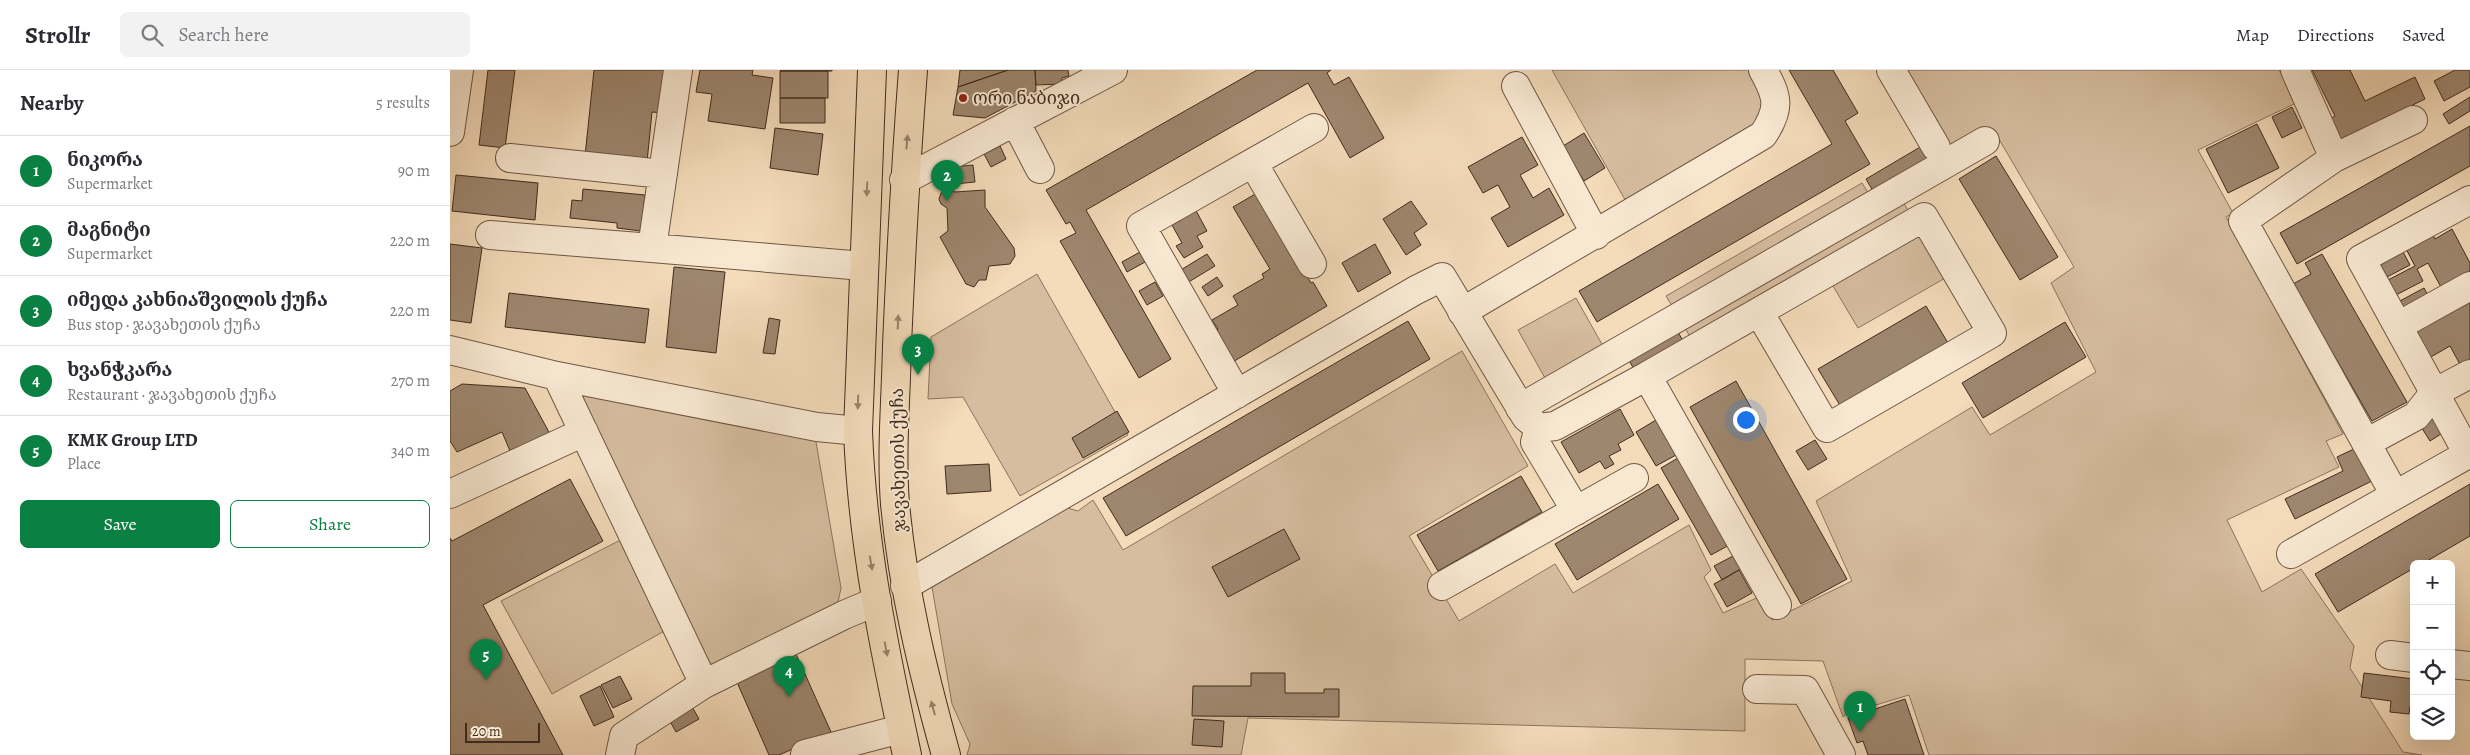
<!DOCTYPE html>
<meta charset="utf-8">
<style>
:root{--surface:#fff;--page:#f2f2f3;--text:#2b2b33;--muted:#7c7c81;--line:#e1e1e2;--accent:#0b8043}
body{margin:0;font-family:Alegreya,"Noto Serif Georgian",serif;background:var(--page);color:var(--text)}
.controls{position:absolute;right:15px;bottom:15px;display:grid;overflow:hidden;border-radius:8px;box-shadow:0 5px 20px #0002}
.controls button{width:45px;height:45px;display:grid;place-items:center;padding:0;border:0;border-bottom:1px solid var(--line);background:var(--surface);color:var(--text);font:25px sans-serif}
.scale{position:absolute;left:15px;bottom:12px;width:75px;box-sizing:border-box;padding-left:5px;border:2px solid #412c1d;border-top:0;font-size:14px;line-height:18px;white-space:nowrap;color:#412c1d;-webkit-text-stroke:4px #f8e8d2;paint-order:stroke}
.you{position:absolute;left:1295px;top:349px;width:18px;height:18px;margin:-12px;border:4px solid #fff;border-radius:50%;background:#1a73e8;box-shadow:0 0 0 8px #1a73e833}
.badge{display:grid;place-items:center;width:32px;height:32px;border-radius:50%;background:var(--accent);color:#fff;font-size:16px;font-weight:700}
.pin{position:absolute;translate:-50% -41px;filter:drop-shadow(0 1px 2px #0008)}
.pin::after{content:'';position:absolute;top:26px;width:18px;height:15px;background:inherit;clip-path:polygon(0 0,100% 0,50% 100%)}
.list{margin:0;padding:0;list-style:none}
h2{display:flex;justify-content:space-between;align-items:center;height:65px;margin:0;padding:0 20px;font-size:21px}
h2 small{font-size:16px;font-weight:400;color:var(--muted)}
.list li{display:grid;grid-template-columns:32px 1fr auto;gap:15px;align-items:center;box-sizing:border-box;height:70px;padding:0 20px;border-top:1px solid var(--line)}
.list b{display:block;font-size:19px;white-space:nowrap}
.list p{margin:0;font-size:16px;white-space:nowrap;color:var(--muted)}
.list em{font-size:16px;font-style:normal;color:var(--muted)}
.actions{display:flex;gap:10px;padding:15px 20px}
.actions a{flex:1;padding:11px 0;border:1px solid var(--accent);border-radius:8px;text-align:center;font-size:18px;color:var(--accent)}
.actions .main{background:var(--accent);color:#fff}
.icon{flex:none;width:28px;height:28px;fill:none;stroke:currentColor;stroke-width:2;stroke-linecap:round;stroke-linejoin:round}
.map{position:relative;flex:none;width:2020px;height:685px;overflow:hidden}
header{display:flex;align-items:center;gap:30px;box-sizing:border-box;height:70px;padding:0 25px;background:var(--surface);border-bottom:1px solid var(--line)}
header strong{font-size:24px}
nav{display:flex;gap:28px;margin-inline-start:auto;font-size:18px}
.search{width:350px;height:45px;background:var(--page);display:flex;align-items:center;gap:12px;box-sizing:border-box;padding:0 18px;border-radius:8px;color:var(--muted);font-size:19px}
main{display:flex}
aside{flex:1;background:var(--surface)}
.map>svg:first-child{display:block}
</style>
<header>
<strong>Strollr</strong>
<div class="search"><svg class="icon" aria-label="search" viewBox="0 0 24 24"><circle cx="10" cy="10" r="6"/><path d="M15 15l6 6"/></svg>Search here</div>
<nav><a>Map</a><a>Directions</a><a>Saved</a></nav>
</header>
<main>
<aside>
<h2>Nearby<small>5 results</small></h2>
<ul class="list">
<li><span class="badge">1</span><div><b>ნიკორა</b><p>Supermarket</p></div><em>90 m</em></li>
<li><span class="badge">2</span><div><b>მაგნიტი</b><p>Supermarket</p></div><em>220 m</em></li>
<li><span class="badge">3</span><div><b>იმედა კახნიაშვილის ქუჩა</b><p>Bus stop · ჯავახეთის ქუჩა</p></div><em>220 m</em></li>
<li><span class="badge">4</span><div><b>ხვანჭკარა</b><p>Restaurant · ჯავახეთის ქუჩა</p></div><em>270 m</em></li>
<li><span class="badge">5</span><div><b>KMK Group LTD</b><p>Place</p></div><em>340 m</em></li>
</ul>
<div class="actions"><a class="main">Save</a><a>Share</a></div>
</aside>
<div class="map">
<svg width="2020" height="685" viewBox="0 0 2020 685">
<rect width="100%" height="100%" fill="#f4dbba"/>
<filter id="stains"><feTurbulence type="fractalNoise" baseFrequency=".004" numOctaves="4"/><feColorMatrix values="0 0 0 0 .2 0 0 0 0 .09 0 0 0 0 .02 0 0 0 .5 -.17"/></filter>
<radialGradient id="worn" r=".72"><stop offset=".6" stop-color="#630" stop-opacity="0"/><stop offset="1" stop-color="#630" stop-opacity=".3"/></radialGradient>
<path fill="#d6bd9f" stroke="#8c745e" d="M 1102,0 L 1306,0 L 1318,36 L 1300,63 L 1178,135 Z
M 1446,0 L 1829,0 L 1846,33 L 1748,80 L 1783,143 L 1776,147 L 1893,364 L 1876,371 L 1889,397 L 1777,450 L 1812,522 L 1851,499 L 1904,576 L 1900,598 L 1953,682 L 1972,685 L 1479,685 L 1459,625 L 1396,644 L 1393,647 L 1373,591 L 1295,589 L 1295,661 L 798,648 L 791,685 L 517,685 L 520,674 L 502,634 L 482,517 L 495,504 L 614,437 L 628,441 L 643,430 L 673,480 L 1012,281 L 1078,396 L 959,466 L 1009,551 L 1105,494 L 1123,523 L 1239,455 L 1261,500 L 1254,507 L 1273,543 L 1311,526 L 1322,550 L 1402,511 L 1366,431 L 1522,337 L 1540,365 L 1646,302 L 1601,213 L 1624,197 L 1543,59 L 1497,86 Z
M 1412,113 L 1427,137 L 1449,125 L 1497,207 L 1408,258 L 1374,201 L 1245,275 L 1216,226 Z
M 587,204 L 678,365 L 570,426 L 513,327 L 478,329 L 481,267 Z
M 1126,228 L 1158,285 L 1100,317 L 1068,260 Z
M 125,320 L 365,366 L 391,518 L 388,532 L 284,599 L 263,603 L 234,550 L 102,624 L 51,531 L 192,459 Z"/>
<path fill="#9e876f" stroke="#412c1d" d="M 38,0 L 65,0 L 55,78 L 29,75 Z
M 144,0 L 219,0 L 214,43 L 202,42 L 197,92 L 135,86 Z
M 250,0 L 303,0 L 302,5 L 323,8 L 315,59 L 258,51 L 262,24 L 246,22 Z
M 331,0 L 382,0 L 382,1 L 330,1 Z
M 510,0 L 558,0 L 508,17 Z
M 558,0 L 585,0 L 586,21 L 535,48 L 503,45 L 508,17 Z
M 585,0 L 618,0 L 619,6 L 612,8 L 612,14 L 586,15 Z
M 807,0 L 881,0 L 877,3 L 884,15 L 899,7 L 934,68 L 900,88 L 858,13 L 636,140 L 721,289 L 689,308 L 610,171 L 626,163 L 620,152 L 616,154 L 596,120 Z
M 1339,0 L 1383,0 L 1408,43 L 1395,51 L 1420,94 L 1147,252 L 1129,221 L 1382,74 Z
M 1862,0 L 1900,0 L 1915,31 L 1965,7 L 1975,29 L 1890,70 L 1880,49 L 1885,46 Z
M 2005,0 L 2020,0 L 2020,17 L 1994,31 L 1984,11 Z
M 330,1 L 378,1 L 378,28 L 330,28 Z
M 2020,27 L 2020,41 L 1999,54 L 1993,44 Z
M 330,28 L 375,28 L 375,53 L 330,53 Z
M 1842,37 L 1852,58 L 1832,68 L 1822,47 Z
M 1807,54 L 1829,98 L 1778,123 L 1756,79 Z
M 2020,56 L 2020,96 L 1847,194 L 1830,163 Z
M 325,58 L 373,64 L 368,105 L 320,98 Z
M 1134,63 L 1155,98 L 1134,111 L 1113,76 Z
M 1072,67 L 1088,95 L 1070,105 L 1083,128 L 1099,118 L 1114,145 L 1058,177 L 1041,148 L 1060,137 L 1048,115 L 1033,123 L 1018,97 Z
M 1477,73 L 1489,93 L 1427,128 L 1416,109 Z
M 550,76 L 556,89 L 541,97 L 534,84 Z
M 1546,86 L 1608,187 L 1570,210 L 1509,109 Z
M 523,95 L 525,112 L 495,115 L 493,98 Z
M 6,105 L 88,113 L 85,150 L 2,141 Z
M 133,119 L 195,125 L 191,161 L 167,158 L 167,153 L 120,148 L 122,130 L 132,131 Z
M 501,119 L 505,122 L 535,120 L 535,137 L 564,178 L 565,186 L 560,194 L 539,196 L 536,210 L 529,210 L 524,217 L 516,214 L 490,167 L 498,161 L 497,138 L 491,134 L 489,129 L 491,123 Z
M 807,123 L 861,213 L 863,212 L 877,236 L 781,293 L 762,263 L 768,259 L 762,250 L 788,235 L 783,226 L 814,208 L 812,204 L 820,199 L 783,137 Z
M 961,131 L 977,154 L 964,163 L 971,175 L 956,185 L 933,149 Z
M 744,137 L 757,161 L 747,166 L 753,177 L 734,188 L 726,176 L 732,173 L 722,155 L 731,150 L 729,146 Z
M 2002,159 L 2020,193 L 2020,204 L 1992,219 L 1978,193 L 1967,199 L 1973,211 L 1944,226 L 1936,211 L 1965,196 L 1955,177 L 1982,163 L 1985,169 Z
M 0,174 L 32,178 L 21,253 L 0,250 Z
M 925,174 L 941,203 L 908,222 L 892,193 Z
M 1952,180 L 1960,195 L 1937,207 L 1929,192 Z
M 690,182 L 695,192 L 677,202 L 672,192 Z
M 757,184 L 765,196 L 737,213 L 729,201 Z
M 1872,184 L 1957,332 L 1922,351 L 1843,214 L 1861,204 L 1855,193 Z
M 224,197 L 275,202 L 266,283 L 216,277 Z
M 767,207 L 773,216 L 758,226 L 752,217 Z
M 705,212 L 713,226 L 697,235 L 689,221 Z
M 1974,218 L 1982,233 L 1956,247 L 1948,232 Z
M 59,223 L 199,239 L 195,273 L 55,257 Z
M 2020,227 L 2020,293 L 2012,298 L 2000,276 L 1979,288 L 1962,259 Z
M 1476,236 L 1498,273 L 1391,337 L 1368,299 Z
M 319,248 L 330,250 L 325,284 L 313,283 Z
M 958,251 L 980,289 L 676,466 L 653,428 Z
M 1615,252 L 1636,287 L 1533,348 L 1512,313 Z
M 1226,258 L 1234,273 L 1185,301 L 1177,287 Z
M 1286,311 L 1397,509 L 1351,534 L 1240,337 Z
M 12,314 L 75,318 L 100,364 L 60,381 L 52,362 L 7,382 L 0,371 L 0,321 Z
M 1170,339 L 1184,365 L 1168,374 L 1171,380 L 1159,386 L 1164,394 L 1155,399 L 1150,391 L 1129,403 L 1111,372 Z
M 667,341 L 679,362 L 633,388 L 622,368 Z
M 1984,346 L 1994,362 L 1980,371 L 1970,355 Z
M 1206,350 L 1226,385 L 1206,396 L 1186,362 Z
M 1365,370 L 1377,389 L 1358,400 L 1346,381 Z
M 1908,377 L 1930,407 L 1845,449 L 1835,429 L 1893,401 L 1887,387 Z
M 1228,388 L 1231,395 L 1234,393 L 1281,474 L 1261,485 L 1211,398 Z
M 539,394 L 541,421 L 497,424 L 495,396 Z
M 1071,406 L 1092,442 L 988,501 L 967,465 Z
M 120,409 L 153,471 L 33,535 L 113,685 L 0,685 L 0,468 L 2,471 Z
M 1208,414 L 1229,449 L 1127,510 L 1105,474 Z
M 2020,414 L 2020,466 L 1972,494 L 1964,494 L 1964,498 L 1888,542 L 1865,504 Z
M 834,459 L 850,489 L 778,527 L 762,497 Z
M 1287,484 L 1294,497 L 1272,510 L 1264,496 Z
M 1289,500 L 1302,523 L 1277,537 L 1264,514 Z
M 346,584 L 381,662 L 329,685 L 319,685 L 286,610 Z
M 801,603 L 835,603 L 835,623 L 874,623 L 874,619 L 889,619 L 889,647 L 742,646 L 743,616 L 801,616 Z
M 1914,603 L 1964,609 L 1964,637 L 1960,636 L 1959,644 L 1940,642 L 1941,631 L 1911,627 Z
M 170,606 L 182,629 L 163,638 L 151,615 Z
M 150,616 L 164,647 L 144,656 L 130,626 Z
M 237,628 L 249,649 L 226,662 L 217,646 Z
M 1455,629 L 1474,685 L 1418,685 L 1413,671 L 1407,673 L 1398,648 Z
M 744,649 L 774,651 L 772,677 L 742,675 Z"/>
<g fill="none" stroke-linecap="round" stroke-linejoin="round">
<g stroke="#6e5844" stroke-width="30">
<path id="minor" d="M 1441,0 L 1486,77
M 1845,0 L 1884,88 L 1793,151 L 1945,425
M 1066,16 L 1146,165
M 565,51 L 590,99
M 0,62 L 9,0
M 60,88 L 213,104
M 1884,88 L 1963,50
M 803,93 L 862,194
M 454,110 L 663,0
M 40,165 L 202,178 L 228,0
M 202,178 L 413,196
M 1012,242 L 1313,65 C 1331,38 1328,27 1313,0
M 1948,256 L 2020,216
M 0,280 L 107,306 L 367,357 L 408,361
M 107,306 L 254,614
M 1197,306 L 1327,535
M 787,324 L 691,156 L 864,58
M 1070,338 L 1535,71
M 1089,358 L 1085,372 L 1126,441
M 1916,373 L 1966,346 L 1984,323 L 2020,304
M 2018,384 L 1911,189 L 2020,130
M 0,424 L 134,362
M 1841,484 L 2020,383
M 455,516 L 966,220 L 992,207 L 1076,347 L 1089,358 L 1105,356 L 1197,306 L 1474,147 L 1542,263 L 1377,358 L 1309,242
M 992,516 L 1184,408
M 1940,585 L 1964,588
M 2001,594 L 2020,596
M 1307,619 L 1355,620 L 1391,685
M 355,684 L 451,659
M 170,685 L 174,666 L 254,614 L 394,545 L 427,531"/>
</g>
<g stroke="#412c1d" stroke-width="30">
<path id="major" d="M 422,0 L 408,361 C 412,471 434,578 457,685
M 463,0 C 456,92 451,183 447,275 C 446,328 441,381 445,434 C 453,520 473,602 496,685"/>
</g>
<use href="#minor" stroke="#f8e8d2" stroke-width="28"/>
<use href="#major" stroke="#f4dbba" stroke-width="28"/>
</g>
<defs><path id="oneway-solid" d="M-6-.8H1V-3.2L6.5 0L1 3.2V.8H-6Z" transform="scale(1.25)"/></defs>
<g fill="#9a846c">
<use href="#oneway-solid" transform="translate(457 72) rotate(-85)"/>
<use href="#oneway-solid" transform="translate(417 119) rotate(92)"/>
<use href="#oneway-solid" transform="translate(448 252) rotate(-88)"/>
<use href="#oneway-solid" transform="translate(408 332) rotate(92)"/>
<use href="#oneway-solid" transform="translate(421 493) rotate(80)"/>
<use href="#oneway-solid" transform="translate(436 579) rotate(79)"/>
<use href="#oneway-solid" transform="translate(483 638) rotate(-105)"/>
</g>
<circle fill="#8f2418" stroke="#f8e8d2" stroke-width="2" cx="513" cy="28" r="5"/>
<g text-anchor="middle" stroke-width="4" stroke-linejoin="round" paint-order="stroke">
<g font-size="18" fill="#412c1d" stroke="#f8e8d2" text-anchor="start">
<text x="523" y="34">ორი ნაბიჯი</text>
</g>
<g font-size="18" fill="#412c1d" stroke="#f8e8d2">
<text transform="translate(448 390) rotate(-91)" y="6">ჯავახეთის ქუჩა</text>
</g>
</g>
<rect width="100%" height="100%" filter="url(#stains)"/>
<rect width="100%" height="100%" fill="url(#worn)"/>
</svg>
<div class="controls">
<button>+</button>
<button>−</button>
<button><svg class="icon" aria-label="locate" viewBox="0 0 24 24"><circle cx="12" cy="12" r="6"/><path d="M12 2v4M12 18v4M2 12h4M18 12h4"/></svg></button>
<button><svg class="icon" aria-label="layers" viewBox="0 0 24 24"><path d="M12 4l9 5-9 5-9-5zM3 14l9 5 9-5"/></svg></button>
</div>
<div class="scale">20 m</div>
<div class="you"></div>
<div class="pin badge" style="left:1410px;top:662px">1</div>
<div class="pin badge" style="left:497px;top:131px">2</div>
<div class="pin badge" style="left:468px;top:305px">3</div>
<div class="pin badge" style="left:339px;top:627px">4</div>
<div class="pin badge" style="left:36px;top:610px">5</div>
</div>
</main>
